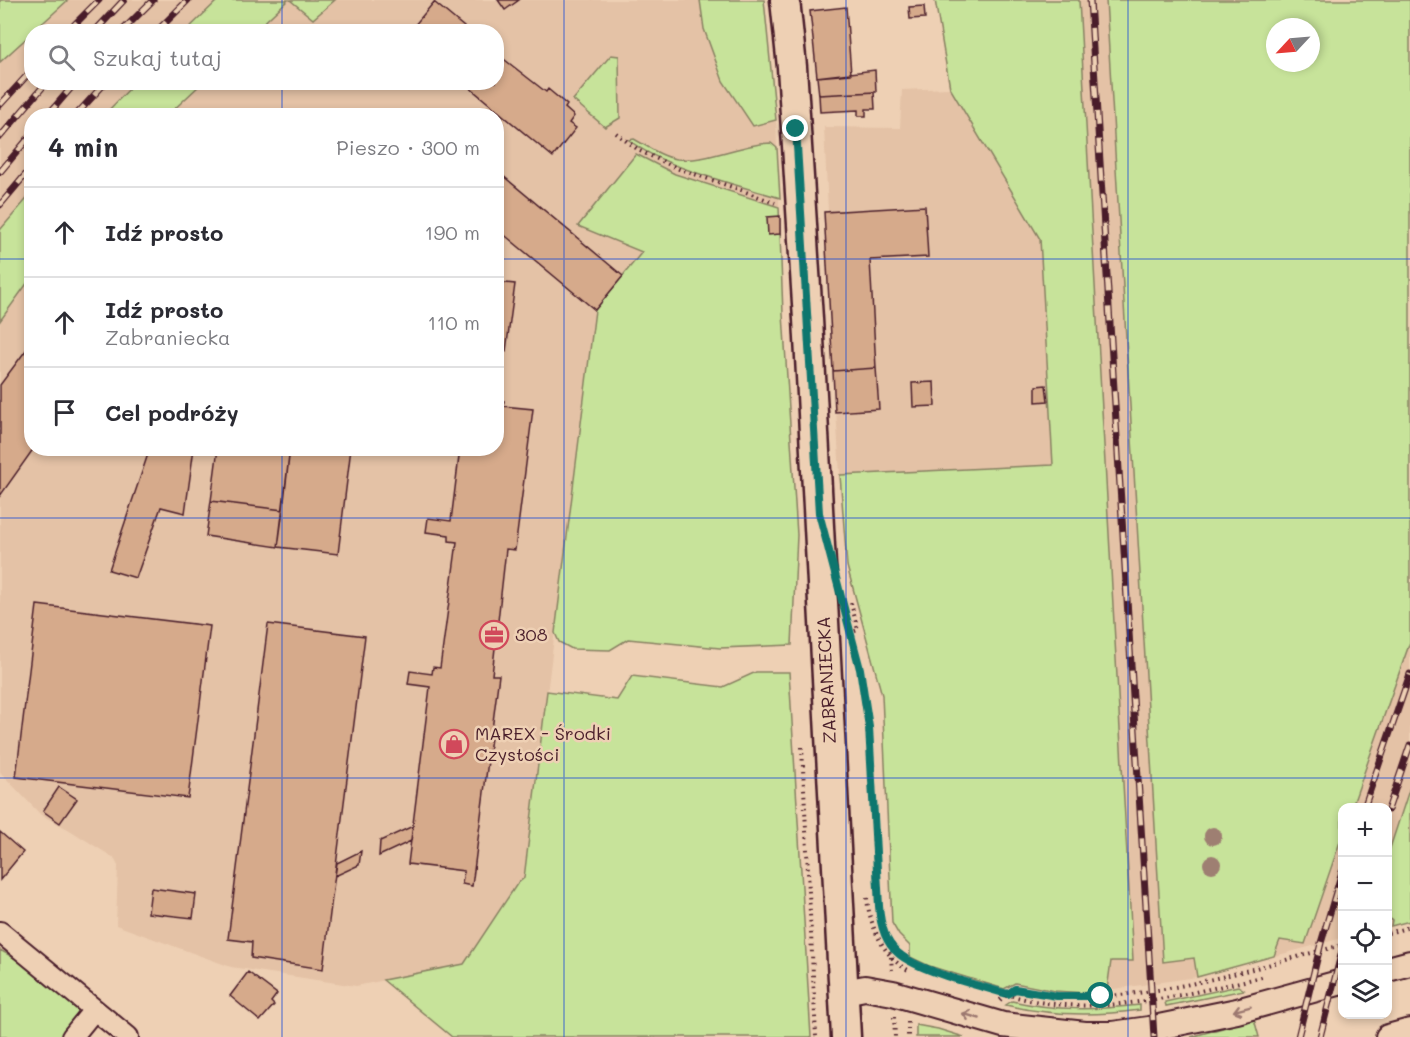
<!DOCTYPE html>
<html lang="pl">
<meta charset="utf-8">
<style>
:root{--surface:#fff;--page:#f7f7f7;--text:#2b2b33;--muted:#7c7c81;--line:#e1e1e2}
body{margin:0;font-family:Mali,sans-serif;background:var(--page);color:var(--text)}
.controls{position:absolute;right:18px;bottom:18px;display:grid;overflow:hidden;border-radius:12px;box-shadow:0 3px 9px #0003}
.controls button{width:54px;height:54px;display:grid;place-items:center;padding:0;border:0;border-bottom:2px solid var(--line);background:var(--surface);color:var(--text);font:30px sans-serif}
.compass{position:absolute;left:1266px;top:18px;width:54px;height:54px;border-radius:50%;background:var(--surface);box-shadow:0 3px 9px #0003;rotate:244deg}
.stop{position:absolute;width:18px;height:18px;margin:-14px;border:4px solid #0f766e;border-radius:50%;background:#fff}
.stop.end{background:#0f766e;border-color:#fff;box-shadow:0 2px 6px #0008}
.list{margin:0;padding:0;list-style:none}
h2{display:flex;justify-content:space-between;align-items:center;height:78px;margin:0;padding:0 24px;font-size:26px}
h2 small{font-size:20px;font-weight:400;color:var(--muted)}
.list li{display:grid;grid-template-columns:39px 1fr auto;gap:18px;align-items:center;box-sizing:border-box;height:90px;padding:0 24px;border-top:2px solid var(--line)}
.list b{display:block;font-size:22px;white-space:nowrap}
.list p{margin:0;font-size:20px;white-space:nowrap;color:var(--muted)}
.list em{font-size:20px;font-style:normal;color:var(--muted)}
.icon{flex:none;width:33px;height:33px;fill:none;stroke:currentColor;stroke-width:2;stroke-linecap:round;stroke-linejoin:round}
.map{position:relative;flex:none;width:1410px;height:1037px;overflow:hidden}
.search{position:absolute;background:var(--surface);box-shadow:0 3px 9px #0003;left:24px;top:24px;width:480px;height:66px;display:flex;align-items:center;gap:15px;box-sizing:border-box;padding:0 21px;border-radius:24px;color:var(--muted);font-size:22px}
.panel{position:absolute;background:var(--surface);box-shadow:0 3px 9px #0003;left:24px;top:108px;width:480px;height:348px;border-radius:24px}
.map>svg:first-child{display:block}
</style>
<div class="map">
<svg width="1410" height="1037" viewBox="0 0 1410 1037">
<rect width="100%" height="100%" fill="#eed0b4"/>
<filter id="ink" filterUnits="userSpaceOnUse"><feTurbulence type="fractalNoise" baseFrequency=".0167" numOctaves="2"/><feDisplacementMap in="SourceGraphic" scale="12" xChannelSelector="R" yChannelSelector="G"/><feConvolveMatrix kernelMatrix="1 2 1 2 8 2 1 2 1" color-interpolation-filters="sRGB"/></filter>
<g filter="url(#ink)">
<path fill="#e4c2a6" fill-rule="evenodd" d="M 0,0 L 764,0 L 776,120 L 779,207 L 643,252 L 595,310 L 524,878 L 517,884 L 464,964 L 356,986 L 231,967 L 116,925 L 118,866 L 114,858 L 68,829 L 41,815 L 0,772 ZM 32,32 L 496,32 L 496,82 L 32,82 ZM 32,116 L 496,116 L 496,448 L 32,448 Z
M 935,0 L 1410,0 L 1410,921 L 1388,927 L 1388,808 L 1342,808 L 1342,938 L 1197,977 L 1107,990 L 1111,960 L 1133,961 L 1053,465 L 840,475 L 824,212 L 828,211 L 824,127 L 900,128 L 902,90 L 949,88 ZM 1275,27 L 1311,27 L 1311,63 L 1275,63 Z"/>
<path fill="#c7e39a" stroke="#888162" stroke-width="1.5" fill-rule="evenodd" d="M 0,0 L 68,0 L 34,31 L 32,32 L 31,34 L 0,62 Z
M 218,0 L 288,0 L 255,31 L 186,31 Z
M 290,0 L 335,0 L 313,19 Z
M 700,0 L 764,0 L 776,120 L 753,126 L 723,81 L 704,29 Z
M 935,0 L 1079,0 L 1133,961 L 1111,961 L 1107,990 L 1083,993 L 1055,991 L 1015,983 L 1004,989 L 929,966 L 910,957 L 910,946 L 899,935 L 892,923 L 882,695 L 847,566 L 840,475 L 1053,465 L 1040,239 L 950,88 Z
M 1106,0 L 1410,0 L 1410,642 L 1352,807 L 1342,808 L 1342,836 L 1305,944 L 1280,940 L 1274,956 L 1197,977 L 1194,958 L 1163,962 ZM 1275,27 L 1311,27 L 1311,63 L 1275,63 Z
M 611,55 L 619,56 L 620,118 L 605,127 L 573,100 Z
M 135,83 L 135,82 L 202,83 L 168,115 L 104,115 Z
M 634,139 C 647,146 662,157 677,159 C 709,162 740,144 771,143 L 777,148 L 780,198 C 738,185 661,167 629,140 Z
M 636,154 L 675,174 L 779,207 L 783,314 L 797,535 L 792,645 L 720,648 L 628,639 L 610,650 L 572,649 L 559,642 L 555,633 L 595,310 L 642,252 L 578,226 Z
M 31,194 L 31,278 L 0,321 L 0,230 Z
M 756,672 L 789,672 L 811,1037 L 452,1037 L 383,980 L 464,964 L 517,884 L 524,878 L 547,691 L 617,700 L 632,676 L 723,687 Z
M 1410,787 L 1410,921 L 1391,926 L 1392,920 L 1388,918 L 1388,854 Z
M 0,950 L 20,961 L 77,1005 L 79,1014 L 61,1037 L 0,1037 Z
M 1238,986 L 1244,990 L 1166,1006 L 1165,1002 Z
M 1012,1001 C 1057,1011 1095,1010 1140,1005 L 1140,1010 C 1095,1016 1051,1016 1006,1005 Z
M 1254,1019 L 1259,1037 L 1191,1037 Z
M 916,1025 L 938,1029 L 964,1037 L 916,1037 Z"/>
<path fill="#d6aa8b" stroke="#4a1f2b" stroke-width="1.5" d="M 498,0 L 519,0 L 505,10 Z
M 434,2 L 470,32 L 409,32 Z
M 924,6 L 925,18 L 910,19 L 909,7 Z
M 846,7 L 851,74 L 817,77 L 810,11 Z
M 496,53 L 546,92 L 548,89 L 567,105 L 565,108 L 574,116 L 569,123 L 576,128 L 553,157 L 463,82 L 496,82 Z
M 875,70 L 876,92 L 819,95 L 817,77 Z
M 874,92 L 875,109 L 866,109 L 866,116 L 858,116 L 858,110 L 820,112 L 819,95 Z
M 496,170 L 623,276 L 595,310 L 496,228 Z
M 925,206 L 928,257 L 870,260 L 876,368 L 833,371 L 824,212 Z
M 780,216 L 780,234 L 768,235 L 767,217 Z
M 496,282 L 515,284 L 506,351 L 496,350 Z
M 32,342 L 32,448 L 34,448 L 0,496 L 0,385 Z
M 876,368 L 879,409 L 835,412 L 833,371 Z
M 934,382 L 935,406 L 913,407 L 912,383 Z
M 1046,385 L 1048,401 L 1036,402 L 1036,386 Z
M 496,400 L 504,401 L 503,406 L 533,409 L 515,550 L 506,549 L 492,675 L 499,675 L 472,886 L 462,884 L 464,871 L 408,864 L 430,687 L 408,684 L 410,671 L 432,674 L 433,667 L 440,668 L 457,542 L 449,541 L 449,535 L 426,532 L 428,518 L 451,521 L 460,448 L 496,448 Z
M 150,448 L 194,448 L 185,513 L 161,507 L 136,578 L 109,570 Z
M 218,448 L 290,448 L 283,510 L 211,501 Z
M 290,448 L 351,448 L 338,554 L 278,547 Z
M 211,501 L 283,510 L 278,547 L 206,536 Z
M 37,605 L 210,626 L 188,798 L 16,777 Z
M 268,624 L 365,636 L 323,969 L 251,958 L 252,942 L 228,939 Z
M 59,787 L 77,799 L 60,823 L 43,811 Z
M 413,826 L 411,841 L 379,856 L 380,841 Z
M 0,832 L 23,852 L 0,880 Z
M 361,851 L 359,865 L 335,876 L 337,863 Z
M 151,888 L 196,894 L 193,918 L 148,913 Z
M 248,972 L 277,994 L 271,1002 L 274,1005 L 260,1021 L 230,996 Z"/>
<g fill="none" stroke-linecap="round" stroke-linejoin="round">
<g stroke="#4a1f2b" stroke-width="24">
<path id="minor" d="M 0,932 L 128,1037
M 72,1037 L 94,1010"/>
</g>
<g stroke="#4a1f2b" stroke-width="28">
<path id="tertiary" d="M 1388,969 L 1410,963
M 844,992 L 865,988 L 893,993 L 1003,1025 L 1085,1034 L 1112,1034 L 1149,1029 L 1237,1011 L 1342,982
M 1388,1037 L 1410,1031"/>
</g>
<g stroke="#4a1f2b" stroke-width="33">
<path id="secondary" d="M 785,0 L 792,67 L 808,319 L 846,1037"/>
</g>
<path stroke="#4a1f2b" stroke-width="4" stroke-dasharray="1.5 4.5" stroke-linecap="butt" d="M 616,133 L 640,151 L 679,169 L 741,190 L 775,203
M 849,633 L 858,630 L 851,603
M 853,643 C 877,733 870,826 880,919 C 892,961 920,966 958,978 C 987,988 1016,999 1046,1003 C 1119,1013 1195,992 1266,976
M 802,747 L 816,1037
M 867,898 C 869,925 885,960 910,971
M 1388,933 L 1410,927
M 890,945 L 892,970
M 1000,1000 L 1015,989 C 1035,993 1057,997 1078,997 C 1168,997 1256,967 1342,945
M 894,1017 L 895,1037
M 908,1022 L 908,1037"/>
<use href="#minor" stroke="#eed0b4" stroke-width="20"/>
<use href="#tertiary" stroke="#eed0b4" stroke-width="24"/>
<use href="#secondary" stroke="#eed0b4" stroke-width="28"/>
<g stroke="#4a1f2b" stroke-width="7">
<path id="rail" d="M 1090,0 L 1154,1037
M 67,32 L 99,0
M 94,32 L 124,0
M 121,32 L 153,0
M 156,32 L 188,0
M 0,105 L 32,70
M 47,116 L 76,82
M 75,116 L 106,82
M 0,137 L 47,82
M 0,172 L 32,134
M 0,205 L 32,167
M 1364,808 L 1410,674
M 1388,810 L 1410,745
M 1298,1037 L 1321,943 L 1342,872
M 1320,1037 L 1342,951"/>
</g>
<use href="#rail" stroke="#eed0b4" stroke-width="4.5" stroke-dasharray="14" stroke-linecap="butt"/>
</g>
<g fill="#9e7f72">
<circle cx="1213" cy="836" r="9"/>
<circle cx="1212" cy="864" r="9"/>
</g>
<defs><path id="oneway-shaft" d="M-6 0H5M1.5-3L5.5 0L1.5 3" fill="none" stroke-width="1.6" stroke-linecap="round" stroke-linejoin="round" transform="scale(1.5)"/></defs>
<g stroke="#9c7870">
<use href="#oneway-shaft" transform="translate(1242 1009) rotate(165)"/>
<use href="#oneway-shaft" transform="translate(971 1016) rotate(-164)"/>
</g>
</g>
<g fill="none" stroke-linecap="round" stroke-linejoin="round" filter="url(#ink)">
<path stroke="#0f766e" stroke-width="8" d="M 796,129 L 819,513 L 860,669 L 869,727 L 879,906 C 880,922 884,941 898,953 C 918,971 980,986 1008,994 L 1015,989 L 1057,996 L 1101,996"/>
</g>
<path fill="none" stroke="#1d4ed8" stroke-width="1.5" stroke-opacity="0.55" d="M 282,0 L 282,32M 564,0 L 564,1037M 846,0 L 846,1037M 1128,0 L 1128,1037M 282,82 L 282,116M 0,259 L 32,259M 496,259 L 1410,259M 282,448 L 282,1037M 0,518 L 1410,518M 0,778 L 1410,778"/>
<defs>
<g id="office-ring" transform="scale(1.5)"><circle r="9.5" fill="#eed0b4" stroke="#d1495b" stroke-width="1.5"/><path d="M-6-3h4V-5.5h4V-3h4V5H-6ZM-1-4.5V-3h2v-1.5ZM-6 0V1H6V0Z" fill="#d1495b"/></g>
<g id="shop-ring" transform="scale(1.5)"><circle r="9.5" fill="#eed0b4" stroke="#d1495b" stroke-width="1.5"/><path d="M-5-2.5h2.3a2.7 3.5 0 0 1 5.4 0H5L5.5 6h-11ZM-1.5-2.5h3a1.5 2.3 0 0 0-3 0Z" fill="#d1495b"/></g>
</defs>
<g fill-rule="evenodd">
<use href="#office-ring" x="494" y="635"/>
<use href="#shop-ring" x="454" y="744"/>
</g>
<g text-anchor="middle" stroke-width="5" stroke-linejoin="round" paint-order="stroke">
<g font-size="18" fill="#4a1f2b" stroke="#eed0b4" text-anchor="start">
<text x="515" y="641">308</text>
<text x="475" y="740">MAREX - Środki<tspan x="475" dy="21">Czystości</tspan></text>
</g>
<g font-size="18" fill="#4a1f2b" stroke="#eed0b4">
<text transform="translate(827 680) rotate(-93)" y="6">ZABRANIECKA</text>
</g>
</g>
</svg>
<div class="controls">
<button>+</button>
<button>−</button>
<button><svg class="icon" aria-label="locate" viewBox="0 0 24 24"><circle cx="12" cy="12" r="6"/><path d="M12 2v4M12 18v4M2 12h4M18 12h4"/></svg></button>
<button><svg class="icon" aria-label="layers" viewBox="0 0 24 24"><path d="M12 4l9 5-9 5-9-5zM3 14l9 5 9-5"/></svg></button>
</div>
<svg class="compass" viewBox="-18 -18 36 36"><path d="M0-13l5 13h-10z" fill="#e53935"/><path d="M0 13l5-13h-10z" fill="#7c7c81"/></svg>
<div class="stop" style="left:1101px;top:996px"></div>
<div class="stop end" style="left:796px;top:129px"></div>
<div class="search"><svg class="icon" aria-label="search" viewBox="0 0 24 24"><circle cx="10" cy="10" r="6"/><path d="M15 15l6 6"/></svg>Szukaj tutaj</div>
<section class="panel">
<h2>4 min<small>Pieszo · 300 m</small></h2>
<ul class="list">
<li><svg class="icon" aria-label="ahead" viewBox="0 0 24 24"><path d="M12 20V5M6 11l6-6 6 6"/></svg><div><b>Idź prosto</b></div><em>190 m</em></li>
<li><svg class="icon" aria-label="ahead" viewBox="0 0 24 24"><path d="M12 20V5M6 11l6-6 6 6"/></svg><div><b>Idź prosto</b><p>Zabraniecka</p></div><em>110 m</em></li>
<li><svg class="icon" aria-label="arrive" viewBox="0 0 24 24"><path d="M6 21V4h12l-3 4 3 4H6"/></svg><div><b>Cel podróży</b></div></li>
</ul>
</section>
</div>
